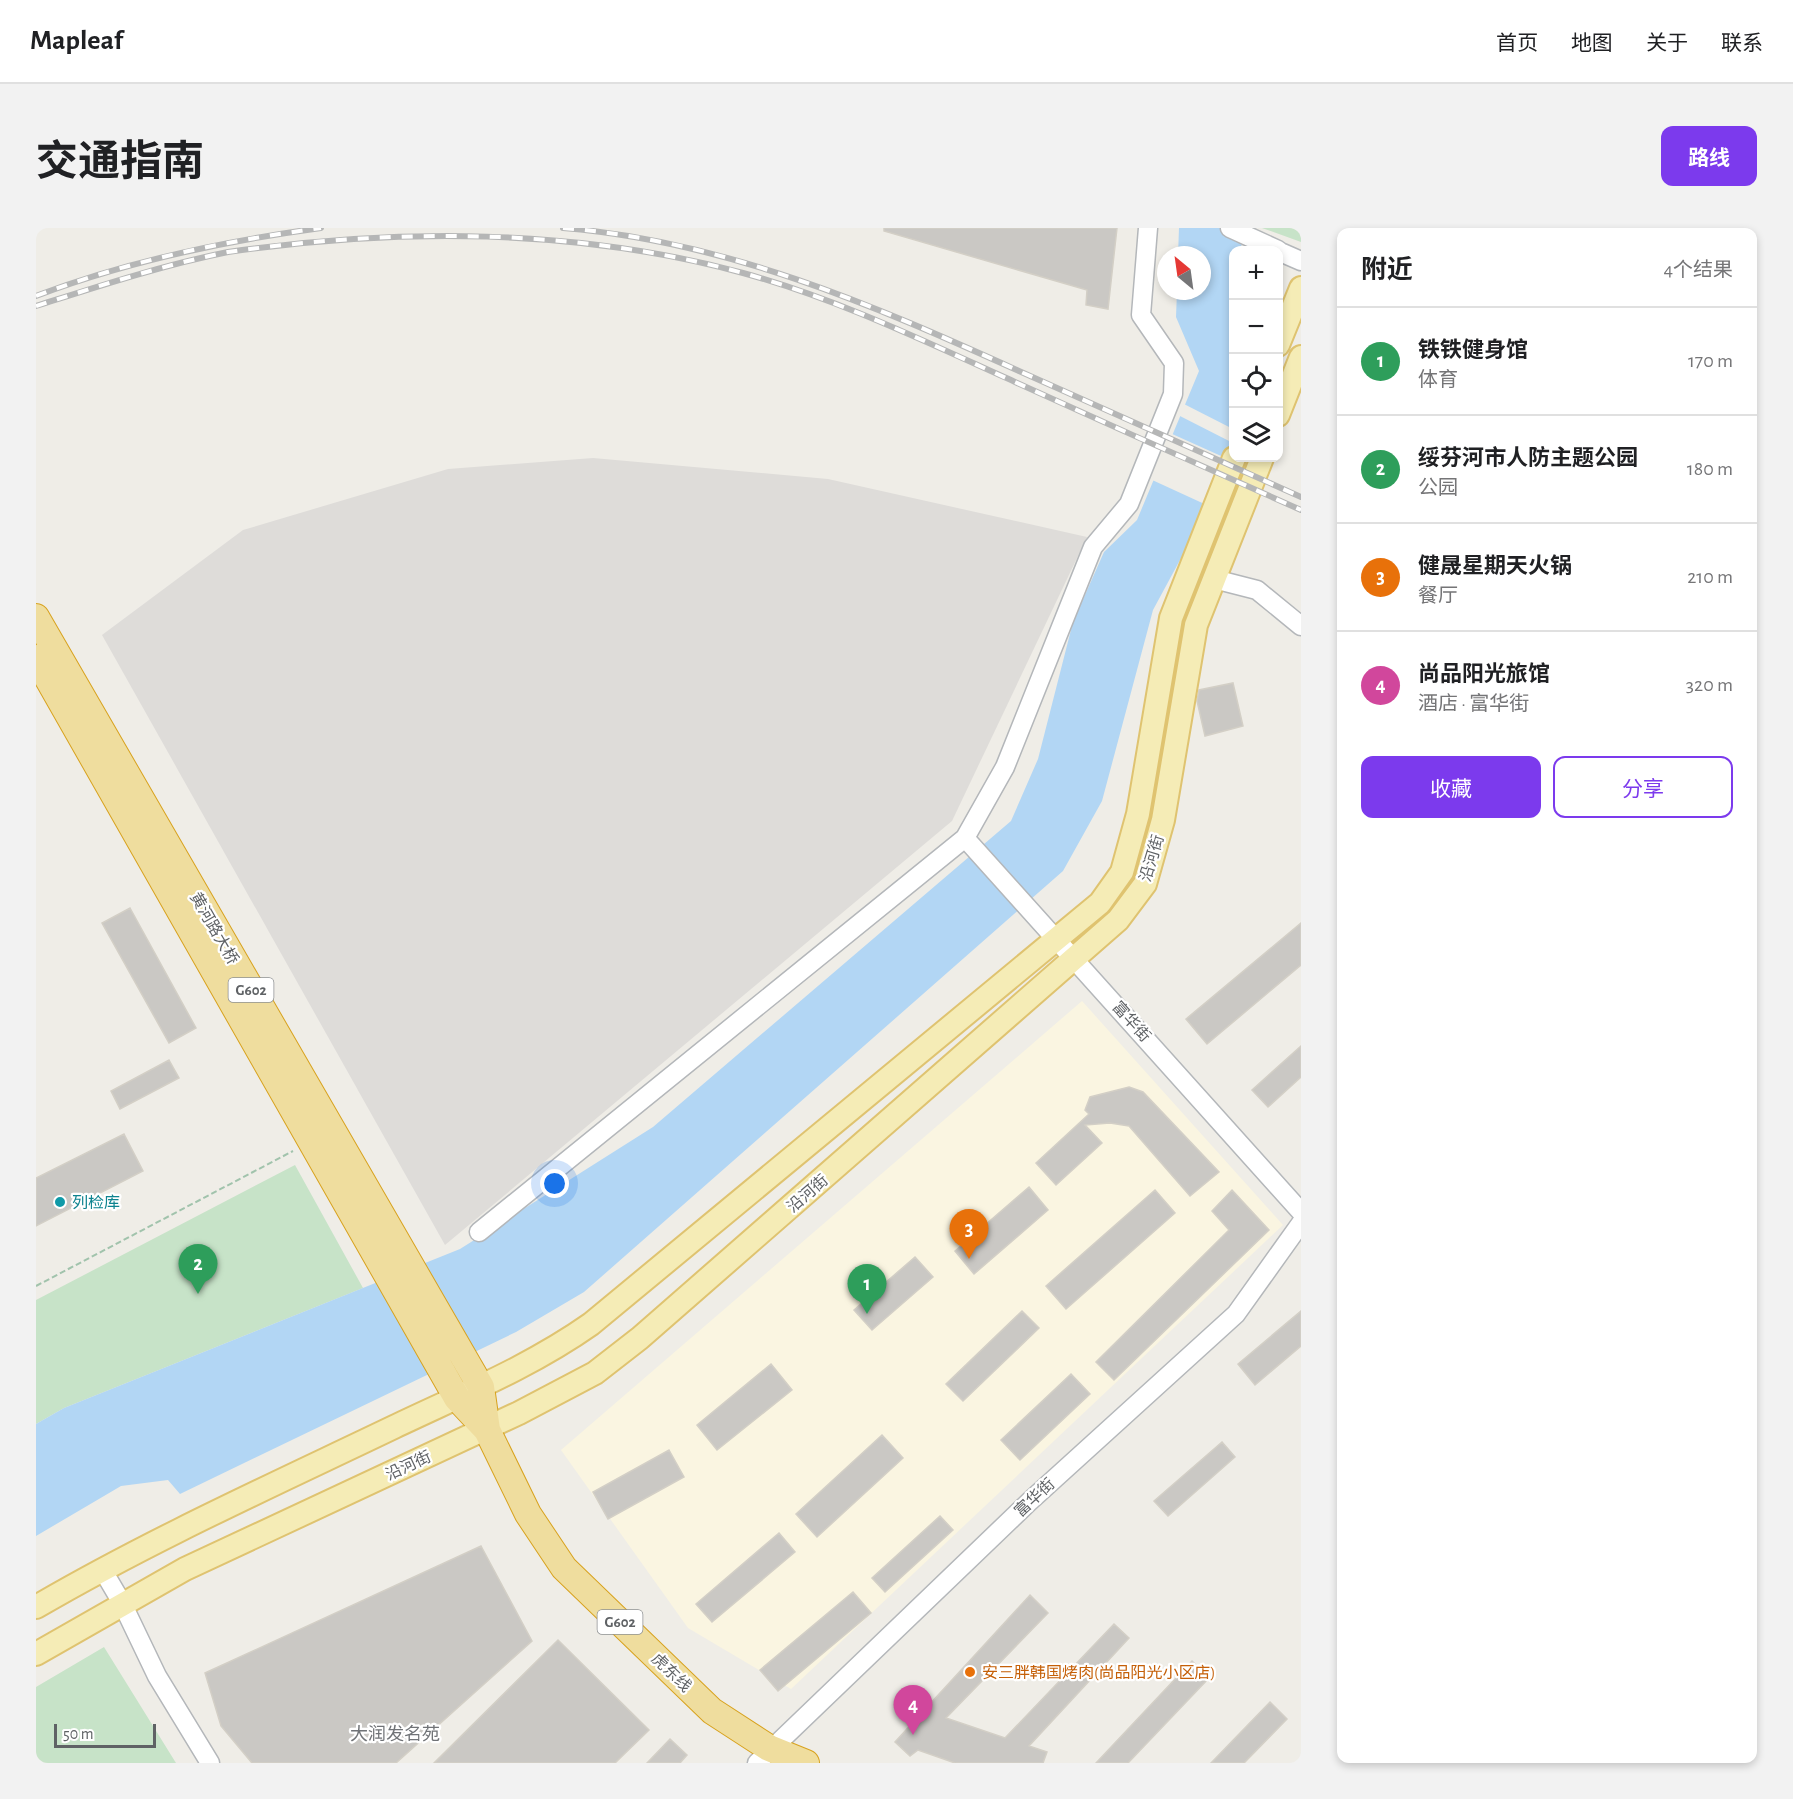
<!DOCTYPE html>
<html lang="zh">
<meta charset="utf-8">
<style>
:root{--surface:#fff;--page:#f2f2f2;--text:#202124;--muted:#757577;--line:#e0e0e0;--accent:#7c3aed}
body{margin:0;font-family:"Alegreya Sans","Noto Sans SC",sans-serif;background:var(--page);color:var(--text)}
.controls{position:absolute;right:18px;top:18px;display:grid;overflow:hidden;border-radius:12px;box-shadow:0 3px 9px #0003}
.controls button{width:54px;height:54px;display:grid;place-items:center;padding:0;border:0;border-bottom:2px solid var(--line);background:var(--surface);color:var(--text);font:30px sans-serif}
.compass{position:absolute;left:1121px;top:18px;width:54px;height:54px;border-radius:50%;background:var(--surface);box-shadow:0 3px 9px #0003;rotate:331deg}
.scale{position:absolute;left:18px;bottom:15px;width:102px;box-sizing:border-box;padding-left:6px;border:3px solid #5f6265;border-top:0;font-size:16px;line-height:21px;white-space:nowrap;color:#5f6265;-webkit-text-stroke:4px #fff;paint-order:stroke}
.you{position:absolute;left:519px;top:956px;width:21px;height:21px;margin:-15px;border:4px solid #fff;border-radius:50%;background:#1a73e8;box-shadow:0 0 0 9px #1a73e833}
.badge{display:grid;place-items:center;width:39px;height:39px;border-radius:50%;background:var(--accent);color:#fff;font-size:20px;font-weight:700}
.pin{position:absolute;translate:-50% -50px;filter:drop-shadow(0 2px 3px #0008)}
.pin::after{content:'';position:absolute;top:32px;width:21px;height:18px;background:inherit;clip-path:polygon(0 0,100% 0,50% 100%)}
.list{margin:0;padding:0;list-style:none}
h2{display:flex;justify-content:space-between;align-items:center;height:78px;margin:0;padding:0 24px;font-size:26px}
h2 small{font-size:20px;font-weight:400;color:var(--muted)}
.list li{display:grid;grid-template-columns:39px 1fr auto;gap:18px;align-items:center;box-sizing:border-box;height:108px;padding:0 24px;border-top:2px solid var(--line)}
.list b{display:block;font-size:22px;white-space:nowrap}
.list p{margin:0;font-size:20px;white-space:nowrap;color:var(--muted)}
.list em{font-size:20px;font-style:normal;color:var(--muted)}
.actions{display:flex;gap:12px;padding:18px 24px}
.actions a{flex:1;padding:14px 0;border:2px solid var(--accent);border-radius:12px;text-align:center;font-size:21px;color:var(--accent)}
.actions .main{background:var(--accent);color:#fff}
.icon{flex:none;width:33px;height:33px;fill:none;stroke:currentColor;stroke-width:2;stroke-linecap:round;stroke-linejoin:round}
.map{position:relative;flex:none;width:1265px;height:1535px;overflow:hidden;border-radius:12px}
header{display:flex;align-items:center;gap:36px;box-sizing:border-box;height:84px;padding:0 30px;background:var(--surface);border-bottom:2px solid var(--line)}
header strong{font-size:28px}
nav{display:flex;gap:33px;margin-inline-start:auto;font-size:21px}
.intro{display:flex;align-items:center;justify-content:space-between;box-sizing:border-box;height:144px;padding:0 36px}
h1{margin:0;font-size:42px}
.button{padding:15px 27px;border-radius:12px;background:var(--accent);color:#fff;font-size:21px;font-weight:700}
main{display:flex;gap:36px;padding:0 36px}
aside{flex:1;background:var(--surface);border-radius:12px;box-shadow:0 3px 9px #0003}
.map>svg:first-child{display:block}
</style>
<header>
<strong>Mapleaf</strong>
<nav><a>首页</a><a>地图</a><a>关于</a><a>联系</a></nav>
</header>
<div class="intro"><h1>交通指南</h1><a class="button">路线</a></div>
<main>
<div class="map">
<svg width="1265" height="1535" viewBox="0 0 1265 1535">
<rect width="100%" height="100%" fill="#efede7"/>
<path fill="#faf5e1" d="M 1046,773 L 1247,997 L 755,1461 L 652,1400 L 525,1222 Z"/>
<path fill="#dedcd9" d="M 557,230 L 792,251 L 1051,309 L 916,593 L 409,1017 L 66,407 L 207,302 L 412,241 Z"/>
<path fill="#c7e3c8" d="M 1226,0 L 1265,0 L 1265,14 Z
M 259,937 L 327,1060 L 28,1180 L 0,1196 L 0,1072 Z
M 68,1419 L 140,1535 L 0,1535 L 0,1459 Z"/>
<path fill="#b2d6f4" d="M 1143,0 L 1207,0 L 1205,22 L 1198,22 L 1197,216 L 1171,282 L 1117,382 L 1066,573 L 1027,643 L 548,1064 L 480,1104 L 144,1266 L 132,1252 L 85,1258 L 0,1308 L 0,1196 L 28,1180 L 424,1021 L 617,899 L 975,593 L 1002,531 L 1037,394 L 1068,324 L 1101,292 L 1163,143 L 1140,89 L 1141,63 L 1166,63 L 1166,27 L 1142,27 Z"/>
<path fill="#efede7" d="M 1146,175 L 1197,201 L 1197,215 L 1142,187 Z
M 1134,205 L 1194,232 L 1175,279 L 1114,251 Z"/>
<path fill="#cac8c4" stroke="#d3cfc6" stroke-width="1.5" d="M 848,0 L 1081,0 L 1072,81 L 1050,77 L 1051,62 L 848,3 Z
M 1197,455 L 1207,498 L 1169,508 L 1161,473 L 1163,462 Z
M 94,680 L 160,800 L 133,815 L 66,695 Z
M 1265,695 L 1265,737 L 1171,816 L 1150,791 Z
M 1265,818 L 1265,849 L 1232,879 L 1216,862 Z
M 133,832 L 143,850 L 84,881 L 75,863 Z
M 1093,859 L 1107,864 L 1183,944 L 1154,968 L 1093,898 L 1074,895 L 1049,897 L 1066,915 L 1020,957 L 1000,935 L 1053,886 L 1049,882 L 1054,869 Z
M 88,906 L 107,943 L 0,998 L 0,950 Z
M 993,959 L 1012,982 L 938,1046 L 919,1023 Z
M 1119,962 L 1139,985 L 1030,1081 L 1010,1058 Z
M 1196,962 L 1233,1002 L 1078,1152 L 1060,1134 L 1193,1002 L 1176,983 Z
M 879,1029 L 897,1049 L 836,1102 L 818,1082 Z
M 986,1083 L 1003,1100 L 927,1173 L 910,1156 Z
M 1265,1083 L 1265,1118 L 1219,1157 L 1202,1136 Z
M 735,1136 L 756,1162 L 681,1222 L 661,1197 Z
M 1035,1146 L 1054,1166 L 984,1232 L 965,1212 Z
M 846,1207 L 867,1230 L 781,1309 L 760,1286 Z
M 1186,1214 L 1199,1229 L 1132,1288 L 1118,1273 Z
M 633,1222 L 648,1249 L 572,1291 L 557,1264 Z
M 904,1288 L 917,1302 L 849,1364 L 836,1350 Z
M 743,1305 L 759,1324 L 676,1394 L 660,1376 Z
M 445,1318 L 496,1413 L 360,1535 L 216,1535 L 185,1498 L 169,1445 Z
M 817,1364 L 835,1385 L 742,1463 L 724,1442 Z
M 994,1367 L 1012,1385 L 910,1490 L 969,1510 L 1078,1396 L 1093,1410 L 993,1518 L 1011,1524 L 1007,1535 L 919,1535 L 882,1522 L 874,1528 L 859,1514 Z
M 522,1412 L 613,1502 L 579,1535 L 398,1535 Z
M 1156,1433 L 1173,1450 L 1092,1535 L 1060,1535 Z
M 1234,1474 L 1251,1491 L 1208,1535 L 1175,1535 Z
M 634,1511 L 651,1527 L 644,1535 L 611,1535 Z"/>
<g fill="none" stroke-linecap="round" stroke-linejoin="round">
<g stroke="#b4b7ba" stroke-width="21">
<path id="minor" d="M 1194,0 L 1242,22
M 1242,23 L 1265,33
M 1178,351 L 1221,362 L 1265,398
M 929,610 L 1265,984
M 443,1004 L 929,610 L 969,539 L 1057,319 L 1093,276 L 1137,166 L 1138,135 L 1105,87 L 1112,0
M 66,1341 L 86,1375 L 121,1448 L 174,1535
M 721,1535 L 994,1273 L 1200,1086 L 1265,995"/>
</g>
<g stroke="#dfc370" stroke-width="26">
<path id="major" d="M 1242,117 L 1265,60
M 1242,187 L 1265,129
M 0,1379 C 115,1312 237,1257 358,1199 C 425,1167 494,1139 555,1096 L 1064,675 L 1086,644 L 1102,586 L 1135,390 L 1198,230
M 0,1426 L 149,1341 L 483,1185 L 559,1145 L 604,1110 L 1082,692 L 1109,656 L 1127,592 L 1160,397 L 1226,230"/>
</g>
<g stroke="#d8a21e" stroke-width="28">
<path id="highway" d="M 0,389 L 445,1159 L 451,1202 L 421,1170 L 0,430
M 451,1202 L 492,1286 L 528,1340 L 676,1483 L 733,1520 L 770,1535"/>
</g>
<path stroke="#a1c3ac" stroke-width="2" stroke-dasharray="6 3" stroke-linecap="butt" d="M 0,1058 L 257,923"/>
<use href="#minor" stroke="#fff" stroke-width="18"/>
<use href="#major" stroke="#f5ecb6" stroke-width="22"/>
<use href="#highway" stroke="#efdd9e" stroke-width="26"/>
<g stroke="#b5b6b6" stroke-width="6">
<path id="rail" d="M 527,0 C 690,13 837,77 983,143 C 1077,185 1171,227 1265,269
M 0,68 C 92,33 188,13 285,0
M 0,78 C 63,58 127,37 192,24 C 361,0 542,0 707,45 C 802,71 890,114 979,154 C 1074,197 1170,240 1265,282"/>
</g>
<use href="#rail" stroke="#fff" stroke-width="4" stroke-dasharray="11" stroke-linecap="butt"/>
</g>
<circle fill="#0f9aa8" stroke="#fff" stroke-width="2" cx="24" cy="974" r="6"/>
<circle fill="#e8710a" stroke="#fff" stroke-width="2" cx="934" cy="1444" r="6"/>
<g text-anchor="middle" stroke-width="4.5" stroke-linejoin="round" paint-order="stroke">
<g fill="#fff" stroke="#8f9193" stroke-width="1.5">
<rect x="192.5" y="750" width="45" height="24" rx="4.5"/>
<rect x="561.5" y="1382" width="45" height="24" rx="4.5"/>
</g>
<g font-size="15" font-weight="bold" fill="#5f6265">
<text x="215" y="767">G602</text>
<text x="584" y="1399">G602</text>
</g>
<g font-size="16" fill="#5f6265" stroke="#fff">
<text transform="translate(1115 630) rotate(-73)" y="6">沿河街</text>
<text transform="translate(179 700) rotate(60)" y="6">黄河路大桥</text>
<text transform="translate(1096 793) rotate(48)" y="6">富华街</text>
<text transform="translate(771 965) rotate(-41)" y="6">沿河街</text>
<text transform="translate(372 1237) rotate(-25)" y="6">沿河街</text>
<text transform="translate(998 1269) rotate(-43)" y="6">富华街</text>
<text transform="translate(636 1444) rotate(44)" y="6">虎东线</text>
</g>
<g font-size="16" fill="#0d838f" stroke="#fff" text-anchor="start">
<text x="36" y="980">列检库</text>
</g>
<g font-size="16" fill="#c56008" stroke="#fff" text-anchor="start">
<text x="946" y="1450">安三胖韩国烤肉(尚品阳光小区店)</text>
</g>
<g font-size="18" fill="#707377" stroke="#fff">
<text x="359" y="1512">大润发名苑</text>
</g>
</g>
</svg>
<div class="controls">
<button>+</button>
<button>−</button>
<button><svg class="icon" aria-label="locate" viewBox="0 0 24 24"><circle cx="12" cy="12" r="6"/><path d="M12 2v4M12 18v4M2 12h4M18 12h4"/></svg></button>
<button><svg class="icon" aria-label="layers" viewBox="0 0 24 24"><path d="M12 4l9 5-9 5-9-5zM3 14l9 5 9-5"/></svg></button>
</div>
<svg class="compass" viewBox="-18 -18 36 36"><path d="M0-13l5 13h-10z" fill="#e53935"/><path d="M0 13l5-13h-10z" fill="#757577"/></svg>
<div class="scale">50 m</div>
<div class="you"></div>
<div class="pin badge" style="left:831px;top:1086px;background:#2e9e5b">1</div>
<div class="pin badge" style="left:162px;top:1066px;background:#2e9e5b">2</div>
<div class="pin badge" style="left:933px;top:1031px;background:#e8710a">3</div>
<div class="pin badge" style="left:877px;top:1507px;background:#d1479c">4</div>
</div>
<aside>
<h2>附近<small>4个结果</small></h2>
<ul class="list">
<li><span class="badge" style="background:#2e9e5b">1</span><div><b>铁铁健身馆</b><p>体育</p></div><em>170 m</em></li>
<li><span class="badge" style="background:#2e9e5b">2</span><div><b>绥芬河市人防主题公园</b><p>公园</p></div><em>180 m</em></li>
<li><span class="badge" style="background:#e8710a">3</span><div><b>健晟星期天火锅</b><p>餐厅</p></div><em>210 m</em></li>
<li><span class="badge" style="background:#d1479c">4</span><div><b>尚品阳光旅馆</b><p>酒店 · 富华街</p></div><em>320 m</em></li>
</ul>
<div class="actions"><a class="main">收藏</a><a>分享</a></div>
</aside>
</main>
